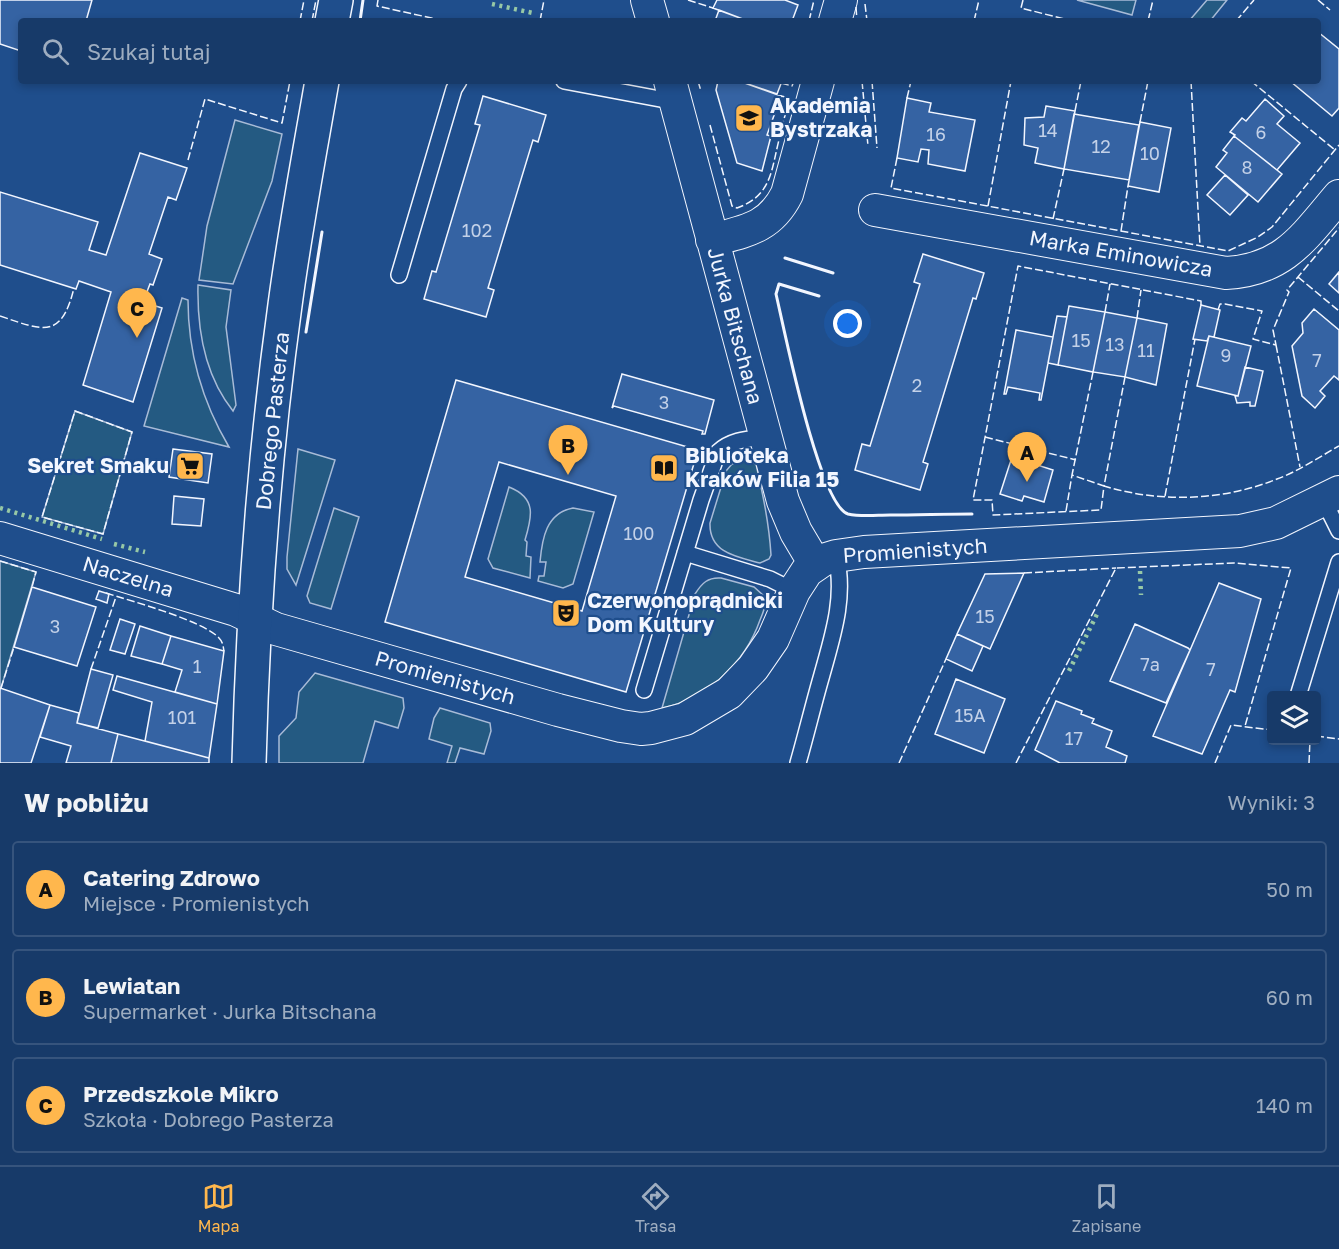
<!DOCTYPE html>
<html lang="pl">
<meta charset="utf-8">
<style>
:root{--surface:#173a69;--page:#244571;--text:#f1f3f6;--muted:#9eadc0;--line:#36547d;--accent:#ffb74d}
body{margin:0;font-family:"Golos Text",sans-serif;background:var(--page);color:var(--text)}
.controls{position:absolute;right:18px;bottom:18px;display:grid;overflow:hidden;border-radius:6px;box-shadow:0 3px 9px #0003}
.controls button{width:54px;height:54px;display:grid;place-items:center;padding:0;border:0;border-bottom:2px solid var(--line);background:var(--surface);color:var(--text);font:30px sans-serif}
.you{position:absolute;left:848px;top:324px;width:21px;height:21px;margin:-15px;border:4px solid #fff;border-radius:50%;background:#1a73e8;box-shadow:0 0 0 9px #1a73e833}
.badge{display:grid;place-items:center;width:39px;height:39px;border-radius:50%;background:var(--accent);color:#111;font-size:20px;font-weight:700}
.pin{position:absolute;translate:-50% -50px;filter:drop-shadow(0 2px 3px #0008)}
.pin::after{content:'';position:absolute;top:32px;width:21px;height:18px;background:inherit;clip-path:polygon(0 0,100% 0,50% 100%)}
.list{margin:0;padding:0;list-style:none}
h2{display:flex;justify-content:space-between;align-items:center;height:78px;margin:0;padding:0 24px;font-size:26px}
h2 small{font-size:20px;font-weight:400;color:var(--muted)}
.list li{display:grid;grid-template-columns:39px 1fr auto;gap:18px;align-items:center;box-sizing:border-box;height:96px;margin:0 12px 12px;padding:0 12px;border:2px solid var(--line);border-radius:6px}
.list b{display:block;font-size:22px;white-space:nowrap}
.list p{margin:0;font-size:20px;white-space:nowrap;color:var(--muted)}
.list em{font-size:20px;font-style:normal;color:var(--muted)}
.icon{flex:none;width:33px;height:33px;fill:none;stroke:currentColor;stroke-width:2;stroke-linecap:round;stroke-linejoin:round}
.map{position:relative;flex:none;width:1339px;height:763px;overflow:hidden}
.search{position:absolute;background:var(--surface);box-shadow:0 3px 9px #0003;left:18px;right:18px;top:18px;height:66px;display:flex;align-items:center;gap:15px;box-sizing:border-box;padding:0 21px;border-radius:6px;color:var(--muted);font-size:22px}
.sheet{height:402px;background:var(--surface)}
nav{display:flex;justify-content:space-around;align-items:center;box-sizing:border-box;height:84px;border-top:2px solid var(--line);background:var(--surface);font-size:16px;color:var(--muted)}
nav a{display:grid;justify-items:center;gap:3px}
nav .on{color:var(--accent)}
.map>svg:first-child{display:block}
</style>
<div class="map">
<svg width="1339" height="763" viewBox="0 0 1339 763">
<rect width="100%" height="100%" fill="#1f4e8c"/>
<path fill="#245a82" stroke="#a8bbd7" stroke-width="1.5" d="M 1077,0 L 1136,0 L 1132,15 Z
M 1207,0 L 1227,0 L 1210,21 L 1189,21 Z
M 235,120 L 282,134 L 272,181 L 233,284 L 199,280 L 207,226 Z
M 198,285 L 231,290 L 226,327 L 236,405 L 233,411 C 204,375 197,330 198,285 Z
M 182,298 L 188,300 C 188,353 203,403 229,447 L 144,426 Z
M 75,411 L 132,432 L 103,534 L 42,517 Z
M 298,449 L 335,460 L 296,585 L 287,569 L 287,557 Z
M 746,460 L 756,464 C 763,495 769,523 771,555 L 769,559 L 760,563 C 737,557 709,553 710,523 L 726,471 L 732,464 Z
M 509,487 C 537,498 532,517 525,540 L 527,542 L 526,556 L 531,557 L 530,578 L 493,568 L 488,559 Z
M 334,508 L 359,517 L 331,609 L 310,603 L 307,596 Z
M 573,508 L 594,512 L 573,584 L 563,588 L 538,581 L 539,576 L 544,576 L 546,562 L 540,562 C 542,539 546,513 573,508 Z
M 0,561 L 36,572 L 1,688 L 0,688 Z
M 721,578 L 754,587 L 765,597 C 766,606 763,613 760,620 C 745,663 707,699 662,708 L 695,594 C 702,583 708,577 721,578 Z
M 315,673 L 403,698 L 404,708 L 398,728 L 375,721 L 363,763 L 279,763 L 279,736 L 296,718 L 299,692 Z
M 440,708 L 490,723 L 491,731 L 484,754 L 460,748 L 455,763 L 447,763 L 452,746 L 429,739 L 434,718 Z"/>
<path fill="#3563a3" stroke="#f2f6ff" stroke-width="1.5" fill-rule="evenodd" d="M 0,0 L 92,0 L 86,21 L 21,21 L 21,51 L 0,44 Z
M 717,0 L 785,0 L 798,5 L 792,21 L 748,21 L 713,8 Z
M 719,10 L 748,21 L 715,21 Z
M 1318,32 L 1339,49 L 1339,108 L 1332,116 L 1290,81 L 1318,81 Z
M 718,81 L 739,81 L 781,96 L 767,135 L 771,136 L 762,171 L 737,163 L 716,90 Z
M 739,81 L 782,81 L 777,94 Z
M 483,96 L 546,115 L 538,142 L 533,140 L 488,288 L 494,290 L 486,317 L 424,299 L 432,271 L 436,272 L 480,125 L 475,124 Z
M 907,98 L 931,103 L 929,112 L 975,120 L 965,171 L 928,164 L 929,150 L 921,149 L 918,162 L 897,158 Z
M 1265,99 L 1284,116 L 1277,124 L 1300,143 L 1277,170 L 1234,136 L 1235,135 L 1230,132 L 1242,118 L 1246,121 Z
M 1046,106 L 1075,111 L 1064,169 L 1035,163 L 1038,148 L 1024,145 L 1025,118 L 1044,117 Z
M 1074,114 L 1139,125 L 1129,180 L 1064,169 Z
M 1140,122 L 1171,128 L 1159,192 L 1128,186 Z
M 1234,136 L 1282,174 L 1258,202 L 1216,167 L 1227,153 L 1223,150 Z
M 140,153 L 187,168 L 176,200 L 168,197 L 149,254 L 162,259 L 153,285 L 150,284 L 143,302 L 162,308 L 133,402 L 83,385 L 111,292 L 79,281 L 76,289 L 0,265 L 0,192 L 98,222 L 89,250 L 106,255 Z
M 1225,175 L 1248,195 L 1230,215 L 1207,195 Z
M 923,254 L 984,273 L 976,299 L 973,298 L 923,462 L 928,464 L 920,490 L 855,470 L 862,444 L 870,446 L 920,284 L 914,282 Z
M 1339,272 L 1339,293 L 1329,284 Z
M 1201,305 L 1220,310 L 1214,337 L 1209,336 L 1207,341 L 1193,339 Z
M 1069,306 L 1105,312 L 1093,372 L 1058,365 Z
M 1314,309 L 1339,330 L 1339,380 L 1334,376 L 1320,391 L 1325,396 L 1315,408 L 1302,396 L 1292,346 L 1303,333 L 1302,323 Z
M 1105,312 L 1137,318 L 1125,377 L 1093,372 Z
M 1057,316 L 1067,317 L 1058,365 L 1048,363 Z
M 1137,318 L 1167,324 L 1156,385 L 1125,377 Z
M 1016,330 L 1053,337 L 1041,400 L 1039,400 L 1040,393 L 1008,387 L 1006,394 L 1004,394 Z
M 1209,336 L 1251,346 L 1238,396 L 1197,386 Z
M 1245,367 L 1263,371 L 1255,406 L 1250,406 L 1250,402 L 1237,403 L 1235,396 L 1238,396 Z
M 622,374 L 714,400 L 705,434 L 702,434 L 703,431 L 614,406 L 612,408 Z
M 456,380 L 698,450 L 626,692 L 385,622 ZM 499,462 L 616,496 L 582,611 L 465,577 Z
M 173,449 L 212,454 L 208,483 L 169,477 Z
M 1012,457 L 1053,470 L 1044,502 L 1024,496 L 1022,501 L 1000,494 Z
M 174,496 L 204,499 L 201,526 L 172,524 Z
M 1024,573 L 990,649 L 957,634 L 985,574 Z
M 1219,583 L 1261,599 L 1235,692 L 1230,690 L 1202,754 L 1153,736 Z
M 32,587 L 96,607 L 77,666 L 14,647 Z
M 99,591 L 109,594 L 107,603 L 96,599 Z
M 120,619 L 135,624 L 125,654 L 110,650 Z
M 1135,624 L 1188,648 L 1190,650 L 1166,703 L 1110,681 Z
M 140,626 L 171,636 L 162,664 L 131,656 Z
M 957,634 L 983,646 L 972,671 L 946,659 Z
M 171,636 L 224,651 L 217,704 L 175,692 L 182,670 L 162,664 Z
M 91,669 L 113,675 L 98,728 L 77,723 Z
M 117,676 L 217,704 L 209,758 L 145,741 L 152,702 L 113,690 Z
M 956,679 L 1005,699 L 984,753 L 935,734 Z
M 0,688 L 50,705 L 31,763 L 0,763 Z
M 1056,701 L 1082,711 L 1081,714 L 1094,719 L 1092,723 L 1112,731 L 1106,747 L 1127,756 L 1125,763 L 1060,763 L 1035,750 Z
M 50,705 L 79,713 L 77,723 L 118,734 L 111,763 L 66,763 L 71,746 L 40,737 Z
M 118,734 L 209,758 L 209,763 L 111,763 Z"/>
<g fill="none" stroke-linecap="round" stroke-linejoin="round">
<g stroke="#f2f6ff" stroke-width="18">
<path id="service" d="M 564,81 L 676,102
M 399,275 L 454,89 L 459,81
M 1324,501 L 1339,531
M 685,553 L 770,579 L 794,591
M 644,690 L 701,500 L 718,452 C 731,440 747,439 764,437
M 1298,696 L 1339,562
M 798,763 C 806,735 813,706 821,678 C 832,638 846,598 836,556"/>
</g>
<g stroke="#f2f6ff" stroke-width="34">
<path id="minor" d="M 647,0 L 653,21
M 835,21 L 841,0
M 670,81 L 783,501 L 796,532 L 815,564
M 875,210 L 1226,273 C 1284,270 1304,237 1339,196
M 712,240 C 746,231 770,228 787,194 L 818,81
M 0,538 L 236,610 L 276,629 L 558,710 L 621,726 L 641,729 L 651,728 L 685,719 L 729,693 L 753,668 L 773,639 L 794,591 L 807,571 L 823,560 L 836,556 L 864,552 L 1240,531 L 1276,523 L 1339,492"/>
</g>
<g stroke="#f2f6ff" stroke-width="36">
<path id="tertiary" d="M 332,21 L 336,0
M 249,763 C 253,610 264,456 285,305 C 295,230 309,156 322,81"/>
</g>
<use href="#service" stroke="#1f4e8c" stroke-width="15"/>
<use href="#minor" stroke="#1f4e8c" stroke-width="32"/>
<use href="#tertiary" stroke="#1f4e8c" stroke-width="33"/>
<path stroke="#97c8a6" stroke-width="4.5" stroke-dasharray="3 4.5" stroke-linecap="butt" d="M 492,4 L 533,13
M 0,508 L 102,539
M 114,544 L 145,552
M 1140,571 L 1141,595
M 1069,671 L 1098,612"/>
<path stroke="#f2f6ff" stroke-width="1.5" stroke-dasharray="8 3" stroke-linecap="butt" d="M 378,0 L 377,6 L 445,21
M 688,0 L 713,8
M 1023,0 L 1021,8 L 1072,21
M 1318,0 L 1330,10
M 865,4 L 867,21
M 856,7 L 857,21
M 300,21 L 304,0
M 312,21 L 316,0
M 540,21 L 544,0
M 809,21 L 814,0
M 974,21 L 979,0
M 1148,21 L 1153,0
M 1236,21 L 1254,0
M 698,81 L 701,91
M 862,81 L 868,146
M 872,81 L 877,148
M 1191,81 L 1200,246
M 1251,81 L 1335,150
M 781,83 L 792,86 L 794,81
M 781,96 L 790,98 L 782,126
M 907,98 L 911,81
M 1075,111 L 1081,81
M 1140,122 L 1148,81
M 710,125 L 732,206 L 737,208 C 773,195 771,169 780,136 L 773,134
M 897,158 L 891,188 L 1228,251 L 1258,237 L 1272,227 L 1339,145
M 188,160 L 205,99 L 282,123 L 290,81
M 988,206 L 1011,81
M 1053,219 L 1064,169
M 1121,231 L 1128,186
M 1298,277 L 1339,311
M 1201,305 L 1201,301 L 1018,266 L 973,500 L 992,500 L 993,515 L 1101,510 L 1104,486 C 1160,503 1223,501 1277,479 C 1299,471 1319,457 1339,446
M 1218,310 L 1220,304 L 1225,304 L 1262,311 L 1253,339 L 1276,345 L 1273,330 L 1289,292 L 1287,290 L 1339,228
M 1105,312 L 1110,284
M 0,316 C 42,330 61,341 74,288
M 1137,318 L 1141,290
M 1276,345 L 1300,467
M 1093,372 L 1072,475 L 1104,486 L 1125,377
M 75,411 L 132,432 L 103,534 L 42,517 Z
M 985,437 L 1076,460
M 1165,496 L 1195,339
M 1066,511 L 1072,475
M 0,561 L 36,572 L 32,587
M 1024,573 L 1116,568
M 106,593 C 131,601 204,621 219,638 C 223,642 223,646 224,651
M 91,669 L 116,597
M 1,688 L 14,647
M 1316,736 L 1339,739
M 899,763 L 946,659
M 1016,763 L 1116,568 L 1234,563 L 1291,568 L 1245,726
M 1215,763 L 1231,725 L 1272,730
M 1309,763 L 1310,740"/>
<path stroke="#f2f6ff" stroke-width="3" d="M 360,21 L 363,0
M 785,258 L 833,273
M 819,296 L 779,284 L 776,294 C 784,328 819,505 848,514 C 861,517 877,515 890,515 C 917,515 945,514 972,514
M 306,332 L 322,232"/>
</g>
<defs>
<g id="school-square" transform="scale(1.5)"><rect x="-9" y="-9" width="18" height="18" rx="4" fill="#ffb74d" stroke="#1f4e8c"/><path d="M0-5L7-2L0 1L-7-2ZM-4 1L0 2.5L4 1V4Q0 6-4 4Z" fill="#111"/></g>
<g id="supermarket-square" transform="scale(1.5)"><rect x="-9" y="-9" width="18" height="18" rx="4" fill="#ffb74d" stroke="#1f4e8c"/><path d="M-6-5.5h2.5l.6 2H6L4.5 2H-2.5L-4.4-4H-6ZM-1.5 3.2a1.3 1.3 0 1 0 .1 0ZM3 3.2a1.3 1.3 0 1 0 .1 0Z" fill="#111"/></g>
<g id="library-square" transform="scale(1.5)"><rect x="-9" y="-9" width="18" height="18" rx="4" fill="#ffb74d" stroke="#1f4e8c"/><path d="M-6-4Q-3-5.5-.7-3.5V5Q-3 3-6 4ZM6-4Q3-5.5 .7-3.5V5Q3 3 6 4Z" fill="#111"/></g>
<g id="theatre-square" transform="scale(1.5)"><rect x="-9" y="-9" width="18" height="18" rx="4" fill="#ffb74d" stroke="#1f4e8c"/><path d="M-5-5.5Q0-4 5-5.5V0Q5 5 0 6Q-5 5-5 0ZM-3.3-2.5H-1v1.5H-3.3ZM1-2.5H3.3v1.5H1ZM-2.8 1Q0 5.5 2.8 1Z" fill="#111"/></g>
</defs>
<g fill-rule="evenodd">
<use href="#school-square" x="749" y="118"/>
<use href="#supermarket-square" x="190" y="466"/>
<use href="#library-square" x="664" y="468"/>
<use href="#theatre-square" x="566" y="613"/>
</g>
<g text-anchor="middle" stroke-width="4.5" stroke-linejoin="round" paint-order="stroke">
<g font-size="18" fill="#c3d1e8">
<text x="1048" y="137">14</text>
<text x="1261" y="139">6</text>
<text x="936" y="141">16</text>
<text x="1101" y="153">12</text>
<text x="1150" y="160">10</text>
<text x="1247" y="174">8</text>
<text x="477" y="237">102</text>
<text x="1081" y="347">15</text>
<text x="1115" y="351">13</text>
<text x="1146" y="357">11</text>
<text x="1226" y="362">9</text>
<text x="1317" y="367">7</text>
<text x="917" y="392">2</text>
<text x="664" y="409">3</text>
<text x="639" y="540">100</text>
<text x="985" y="623">15</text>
<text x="55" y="633">3</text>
<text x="1150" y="671">7a</text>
<text x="197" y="673">1</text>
<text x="1211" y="676">7</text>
<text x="970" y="722">15A</text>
<text x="182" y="724">101</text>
<text x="1074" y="745">17</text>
</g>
<g font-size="21" font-weight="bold" fill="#f2f6ff" stroke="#1f4e8c" text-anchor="start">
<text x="770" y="113">Akademia<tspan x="770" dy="24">Bystrzaka</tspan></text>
<text x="685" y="463">Biblioteka<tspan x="685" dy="24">Kraków Filia 15</tspan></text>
<text x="169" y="473" text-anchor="end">Sekret Smaku</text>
<text x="587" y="608">Czerwonoprądnicki<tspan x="587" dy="24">Dom Kultury</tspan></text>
</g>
<g font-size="21" fill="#f2f6ff" stroke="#1f4e8c">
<text transform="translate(1121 254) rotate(10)" y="7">Marka Eminowicza</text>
<text transform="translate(735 326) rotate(75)" y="7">Jurka Bitschana</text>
<text transform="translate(273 421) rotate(-84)" y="7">Dobrego Pasterza</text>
<text transform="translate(915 551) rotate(-4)" y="7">Promienistych</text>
<text transform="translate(128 577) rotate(17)" y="7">Naczelna</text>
<text transform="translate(445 678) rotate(16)" y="7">Promienistych</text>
</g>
</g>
</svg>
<div class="controls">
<button><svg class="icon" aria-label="layers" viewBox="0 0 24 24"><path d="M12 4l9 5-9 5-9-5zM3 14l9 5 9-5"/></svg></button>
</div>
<div class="you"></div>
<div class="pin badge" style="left:1027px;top:482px">A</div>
<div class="pin badge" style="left:568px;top:475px">B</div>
<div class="pin badge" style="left:137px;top:338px">C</div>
<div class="search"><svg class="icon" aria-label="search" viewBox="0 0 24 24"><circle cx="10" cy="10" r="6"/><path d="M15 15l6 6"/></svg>Szukaj tutaj</div>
</div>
<section class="sheet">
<h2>W pobliżu<small>Wyniki: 3</small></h2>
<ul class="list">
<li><span class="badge">A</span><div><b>Catering Zdrowo</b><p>Miejsce · Promienistych</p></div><em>50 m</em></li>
<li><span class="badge">B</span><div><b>Lewiatan</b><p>Supermarket · Jurka Bitschana</p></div><em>60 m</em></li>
<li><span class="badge">C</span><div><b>Przedszkole Mikro</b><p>Szkoła · Dobrego Pasterza</p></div><em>140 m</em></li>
</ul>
</section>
<nav>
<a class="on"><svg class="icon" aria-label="map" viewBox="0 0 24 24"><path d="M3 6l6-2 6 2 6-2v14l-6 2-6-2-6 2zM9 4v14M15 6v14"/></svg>Mapa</a>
<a><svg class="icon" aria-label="directions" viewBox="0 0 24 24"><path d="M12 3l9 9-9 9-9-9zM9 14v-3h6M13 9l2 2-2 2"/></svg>Trasa</a>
<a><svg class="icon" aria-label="saved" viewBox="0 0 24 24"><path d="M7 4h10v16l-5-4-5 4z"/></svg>Zapisane</a>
</nav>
